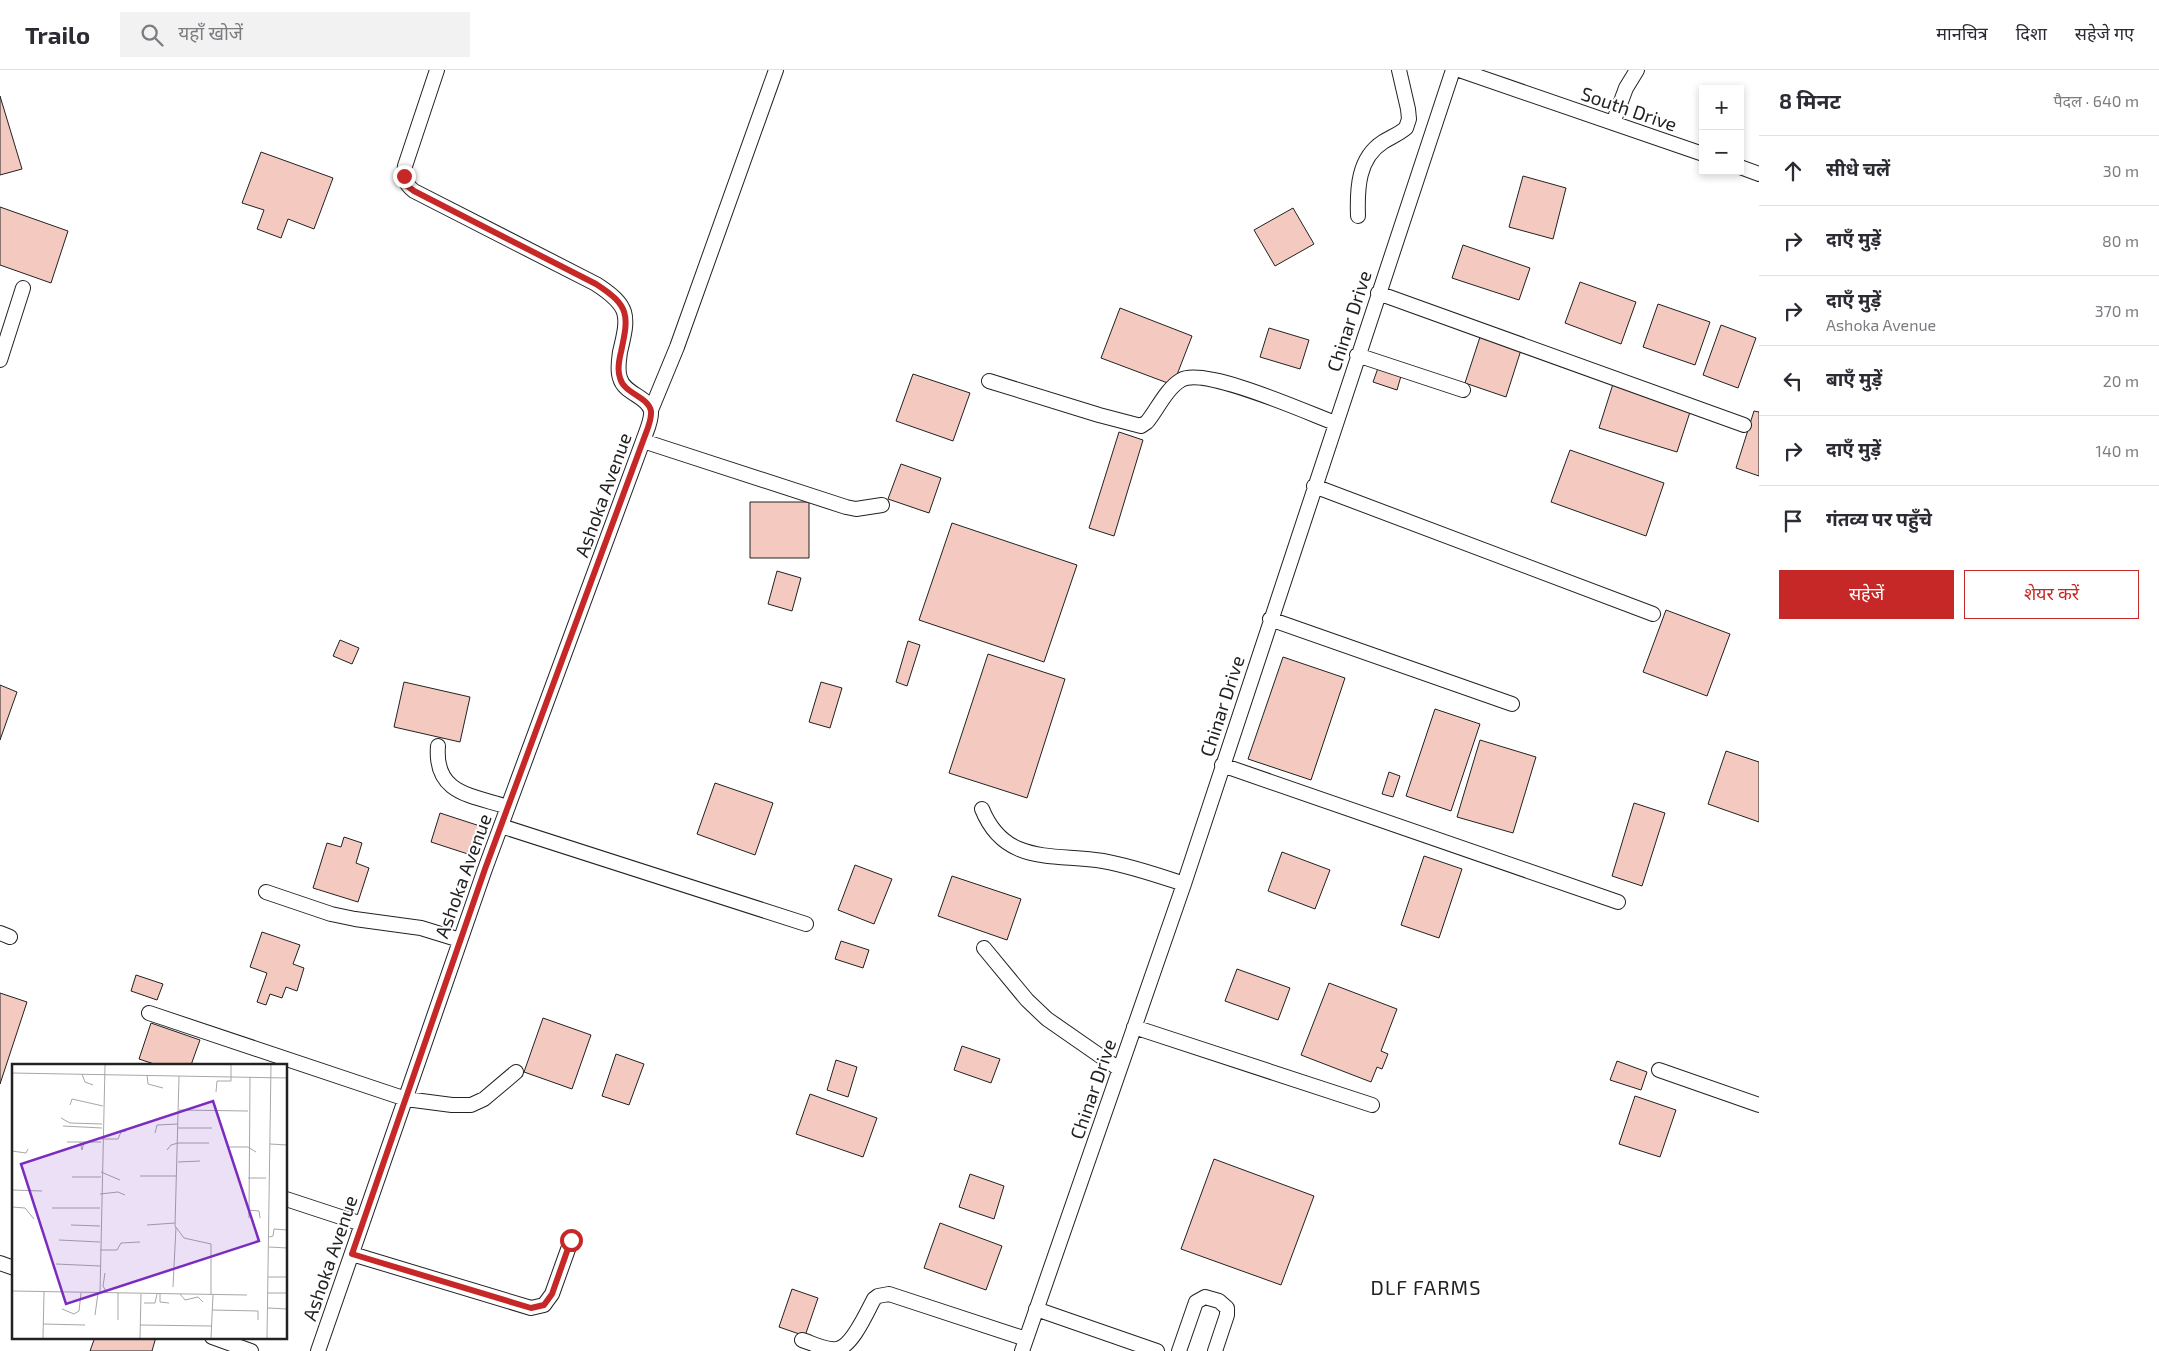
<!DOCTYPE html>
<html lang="hi">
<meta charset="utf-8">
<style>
:root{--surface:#fff;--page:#f2f2f3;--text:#2b2b33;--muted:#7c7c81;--line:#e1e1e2;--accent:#c62828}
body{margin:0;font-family:"Exo 2","Noto Sans Devanagari",sans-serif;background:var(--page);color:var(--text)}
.controls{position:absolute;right:15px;top:15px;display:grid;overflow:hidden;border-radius:0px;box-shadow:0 2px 8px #0003}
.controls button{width:45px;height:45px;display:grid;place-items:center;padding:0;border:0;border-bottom:1px solid var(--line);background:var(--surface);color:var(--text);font:25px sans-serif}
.stop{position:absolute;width:15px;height:15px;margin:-11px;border:4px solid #c62828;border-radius:50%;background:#fff}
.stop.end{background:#c62828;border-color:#fff;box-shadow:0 1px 5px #0008}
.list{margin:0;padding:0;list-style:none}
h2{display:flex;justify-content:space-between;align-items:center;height:65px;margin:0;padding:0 20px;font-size:21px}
h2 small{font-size:16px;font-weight:400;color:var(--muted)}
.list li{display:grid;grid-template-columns:32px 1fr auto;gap:15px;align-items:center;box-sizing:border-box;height:70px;padding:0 20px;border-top:1px solid var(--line)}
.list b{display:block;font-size:19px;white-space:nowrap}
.list p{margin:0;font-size:16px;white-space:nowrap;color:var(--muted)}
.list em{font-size:16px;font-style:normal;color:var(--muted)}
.actions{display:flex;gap:10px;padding:15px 20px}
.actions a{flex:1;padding:11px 0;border:1px solid var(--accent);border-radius:0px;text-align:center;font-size:18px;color:var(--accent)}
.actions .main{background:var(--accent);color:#fff}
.icon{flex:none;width:28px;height:28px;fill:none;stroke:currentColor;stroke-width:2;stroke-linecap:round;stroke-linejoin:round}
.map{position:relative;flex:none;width:1759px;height:1281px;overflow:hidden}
header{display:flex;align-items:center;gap:30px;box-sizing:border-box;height:70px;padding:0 25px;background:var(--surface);border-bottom:1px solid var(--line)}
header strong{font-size:24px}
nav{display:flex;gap:28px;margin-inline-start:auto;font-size:18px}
.search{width:350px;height:45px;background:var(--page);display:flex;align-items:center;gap:12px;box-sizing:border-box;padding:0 18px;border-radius:0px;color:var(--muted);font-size:19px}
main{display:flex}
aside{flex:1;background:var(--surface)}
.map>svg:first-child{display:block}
</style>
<header>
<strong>Trailo</strong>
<div class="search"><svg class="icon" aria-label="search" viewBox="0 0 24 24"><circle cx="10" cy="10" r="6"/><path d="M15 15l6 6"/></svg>यहाँ खोजें</div>
<nav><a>मानचित्र</a><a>दिशा</a><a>सहेजे गए</a></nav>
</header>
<main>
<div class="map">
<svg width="1759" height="1281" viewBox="0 0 1759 1281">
<rect width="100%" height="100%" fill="#fff"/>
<path fill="#f3c9c0" stroke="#222" d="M 0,26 L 22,99 L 0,105 Z
M 261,82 L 333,108 L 314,159 L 288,149 L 281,168 L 257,159 L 264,140 L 242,133 Z
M 1523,106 L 1566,118 L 1553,169 L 1509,157 Z
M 0,137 L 68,161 L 51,213 L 0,195 Z
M 1293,138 L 1314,174 L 1275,196 L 1254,160 Z
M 1463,175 L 1530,198 L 1519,230 L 1452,208 Z
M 1580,212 L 1636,232 L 1621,274 L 1565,253 Z
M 1658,234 L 1710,252 L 1695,295 L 1643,277 Z
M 1120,238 L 1192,266 L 1173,315 L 1101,288 Z
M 1721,255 L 1756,268 L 1738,318 L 1703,305 Z
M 1269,258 L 1309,270 L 1300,299 L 1260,287 Z
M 1480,267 L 1521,280 L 1506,327 L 1465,313 Z
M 1378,298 L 1401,306 L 1397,320 L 1373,312 Z
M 913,304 L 970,323 L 953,371 L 896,351 Z
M 1613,314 L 1691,339 L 1677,382 L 1599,358 Z
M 1754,341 L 1759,342 L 1759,406 L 1736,398 Z
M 1119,362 L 1143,370 L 1114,466 L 1089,458 Z
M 1570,380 L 1664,413 L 1646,466 L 1551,432 Z
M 901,394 L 941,408 L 929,443 L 888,429 Z
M 750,432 L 809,432 L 809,488 L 750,488 Z
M 952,453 L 1077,495 L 1044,592 L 919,550 Z
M 777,501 L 801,508 L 792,541 L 768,534 Z
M 1666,540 L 1730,564 L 1707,626 L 1643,602 Z
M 340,570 L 359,578 L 352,594 L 333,586 Z
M 908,571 L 920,575 L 907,616 L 896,612 Z
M 988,584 L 1065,609 L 1027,728 L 949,703 Z
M 1283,587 L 1345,608 L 1311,710 L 1248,689 Z
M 404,612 L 470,627 L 460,672 L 394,657 Z
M 821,612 L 842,618 L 830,658 L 809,652 Z
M 0,615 L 17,622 L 0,670 Z
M 1435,639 L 1480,654 L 1451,741 L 1406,726 Z
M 1480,670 L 1536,687 L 1513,763 L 1457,747 Z
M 1726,681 L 1759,692 L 1759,752 L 1708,734 Z
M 1389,702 L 1400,706 L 1393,727 L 1382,724 Z
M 715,713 L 773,733 L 755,785 L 697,764 Z
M 1634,733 L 1665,743 L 1642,816 L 1612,806 Z
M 440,743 L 483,757 L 474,786 L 431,772 Z
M 344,767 L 362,773 L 356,793 L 369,798 L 358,832 L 313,818 L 327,773 L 341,777 Z
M 1282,782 L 1330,800 L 1315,839 L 1268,821 Z
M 1424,786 L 1462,799 L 1439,868 L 1401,855 Z
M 855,795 L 892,809 L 874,854 L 838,840 Z
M 952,806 L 1021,829 L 1007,870 L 938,846 Z
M 262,862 L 300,875 L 293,894 L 304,898 L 297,921 L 286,917 L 282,928 L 270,924 L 266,935 L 257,932 L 267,903 L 250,897 Z
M 841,871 L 869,880 L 863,898 L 835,889 Z
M 1237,899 L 1290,918 L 1278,950 L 1225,931 Z
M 136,905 L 163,914 L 157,930 L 131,921 Z
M 1329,913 L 1397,939 L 1381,981 L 1388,984 L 1382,999 L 1377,997 L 1371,1012 L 1301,985 Z
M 0,923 L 27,932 L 0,1014 Z
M 543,948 L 591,965 L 572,1019 L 524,1002 Z
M 151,953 L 200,970 L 191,995 L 157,995 L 139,989 Z
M 962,976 L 1000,989 L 991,1013 L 954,1000 Z
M 616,984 L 644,994 L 629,1035 L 602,1026 Z
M 836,990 L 857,997 L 848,1027 L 827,1020 Z
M 1617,991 L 1647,1002 L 1641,1020 L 1610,1010 Z
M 810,1024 L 877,1048 L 863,1087 L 796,1064 Z
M 1635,1026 L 1676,1040 L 1660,1087 L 1619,1074 Z
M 1214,1089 L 1314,1126 L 1281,1215 L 1181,1179 Z
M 970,1104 L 1004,1116 L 994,1149 L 959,1137 Z
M 940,1153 L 1002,1176 L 986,1220 L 924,1198 Z
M 792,1219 L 818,1228 L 805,1266 L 779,1257 Z
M 95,1267 L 156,1267 L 152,1281 L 90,1281 Z"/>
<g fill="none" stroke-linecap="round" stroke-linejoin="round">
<g stroke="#222" stroke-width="16">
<path id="street" d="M 1459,0 L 1703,84
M 1613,53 L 1626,18 L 1637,0
M 1740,97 L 1759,104
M 1358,146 C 1357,119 1358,88 1383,72 C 1391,67 1399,64 1406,58 L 1409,49 L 1408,39 L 1399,0
M 1378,223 L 1744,355
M 1357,285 L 1463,320
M 0,290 L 23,218
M 989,311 L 1099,345 L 1141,356 L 1147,352 C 1157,340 1166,319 1181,310 C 1204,296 1308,343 1335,353
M 651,340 L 677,277 L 776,0
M 643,371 L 846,437 L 856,439 L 882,435
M 1314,416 L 1653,544
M 1270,549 L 1512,634
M 438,676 C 434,724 471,725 508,737
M 1222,695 L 1618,832
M 982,739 C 1005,796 1054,783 1103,791 C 1131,796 1157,805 1184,814
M 501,756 L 806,854
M 266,822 L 331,844 L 355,849 L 421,858 L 460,870
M 0,863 L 10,867
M 984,878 L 1027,930 L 1047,949 L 1119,999
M 149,943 L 406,1029 L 452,1035 L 471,1035 L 484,1029 L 516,1002
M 1134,957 L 1372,1035
M 1659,1000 L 1759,1035
M 286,1129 L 362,1154
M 352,1184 L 531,1238 L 544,1235 L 552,1224 L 571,1171
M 0,1193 L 14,1198
M 1036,1239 L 1157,1281
M 212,1267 L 251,1281
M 802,1270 C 812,1273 826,1281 837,1279 C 852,1277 867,1242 874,1229 L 878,1226 L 889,1224 L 1026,1269
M 318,1281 L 485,799 L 643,371 C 646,362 652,350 651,341 C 648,326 624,324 620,308 C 617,300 619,290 620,282 C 629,245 630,236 596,214 L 414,121 C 405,114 403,108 405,96 L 437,0
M 1022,1281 L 1184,814 L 1453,0
M 1179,1281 L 1196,1232 L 1205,1227 L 1219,1231 L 1227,1238 L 1227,1245 L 1215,1281"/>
</g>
<use href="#street" stroke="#fff" stroke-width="14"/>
</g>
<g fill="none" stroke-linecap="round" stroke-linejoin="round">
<path stroke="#c62828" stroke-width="6" d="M 404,106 L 406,115 L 414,121 L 596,214 C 630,236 629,245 621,282 C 619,290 617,300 620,308 C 624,324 648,326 651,341 C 652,351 646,362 643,371 L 485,799 L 352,1184 L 531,1238 L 544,1235 L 552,1224 L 571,1170"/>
</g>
<g text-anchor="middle" stroke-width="4" stroke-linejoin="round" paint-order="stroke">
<g font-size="19" fill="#222" stroke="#fff">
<text transform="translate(1629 39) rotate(19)" y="7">South Drive</text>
<text transform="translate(1349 251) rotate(-72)" y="7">Chinar Drive</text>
<text transform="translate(603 425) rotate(-70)" y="7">Ashoka Avenue</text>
<text transform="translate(1222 636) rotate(-72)" y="7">Chinar Drive</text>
<text transform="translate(463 806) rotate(-70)" y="7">Ashoka Avenue</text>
<text transform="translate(1093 1019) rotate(-71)" y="7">Chinar Drive</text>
<text transform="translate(330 1188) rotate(-71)" y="7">Ashoka Avenue</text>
</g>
<g font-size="20" letter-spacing="1" fill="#222" stroke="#fff">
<text x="1426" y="1225">DLF FARMS</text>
</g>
</g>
<g transform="translate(12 994)">
<rect width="275" height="275" fill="#fff"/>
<path fill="none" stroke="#a7a7a7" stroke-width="1" d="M 0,9 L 275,14M 70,10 L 73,18 L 81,21M 135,11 L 136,20 L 151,24M 167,12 L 163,162 L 172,174 L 199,180 L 199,231M 204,28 L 205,17 L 219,17 L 219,1M 58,41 L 60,35 L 91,42M 167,46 L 236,47M 49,54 L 58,59 L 90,60M 51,62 L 90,64M 166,64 L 200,64M 143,69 L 145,61 L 166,60M 89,75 L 106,75 L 109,68 L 114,67M 55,78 L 89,78M 68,78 L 70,86 L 72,78M 258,80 L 275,81M 215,83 L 236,83 L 244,88M 155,86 L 159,81 L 166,79 L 197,79M 0,87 L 14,89 L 16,85M 166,98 L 188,97M 89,108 L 108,116M 128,112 L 165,112M 60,113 L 89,113M 236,114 L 254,114M 0,126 L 30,127M 88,130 L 106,128 L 113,131M 0,143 L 13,144 L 22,155M 40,144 L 88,144M 236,146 L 247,147 L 248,154M 237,154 L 238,13M 59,161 L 88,162M 135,161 L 163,159M 257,173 L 261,172 L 262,165 L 275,166M 47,176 L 88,178M 257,183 L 275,184M 88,186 L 105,186 L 109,179 L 128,178M 44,200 L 88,202M 93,209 L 91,222 L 95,229M 256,213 L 275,213M 161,223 L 164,163M 0,227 L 235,231M 88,229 L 93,1M 256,229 L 275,229M 148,230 L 148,238 L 157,239M 168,230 L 173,236 L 186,233 L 191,238M 132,239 L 143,239 L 145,230M 256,244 L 275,245M 50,245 L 62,250 L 67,247 L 69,229M 200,246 L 246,247 L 246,256M 83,251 L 86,229M 106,256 L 106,229M 31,260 L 73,261M 128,261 L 200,262M 31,274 L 32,228M 128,274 L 129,230M 199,274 L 201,231M 255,274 L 259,1"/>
<path fill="#7b2cbf" fill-opacity="0.15" stroke="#7b2cbf" stroke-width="2.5" d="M 201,37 L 247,177 L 54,240 L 9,100 Z"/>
<rect width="275" height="275" fill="none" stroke="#222" stroke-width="2.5"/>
</g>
</svg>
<div class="controls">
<button>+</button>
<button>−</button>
</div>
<div class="stop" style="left:571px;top:1170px"></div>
<div class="stop end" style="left:404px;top:106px"></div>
</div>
<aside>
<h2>8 मिनट<small>पैदल · 640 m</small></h2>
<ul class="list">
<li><svg class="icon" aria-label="ahead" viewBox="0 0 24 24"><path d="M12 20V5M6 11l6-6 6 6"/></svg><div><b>सीधे चलें</b></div><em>30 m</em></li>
<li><svg class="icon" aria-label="right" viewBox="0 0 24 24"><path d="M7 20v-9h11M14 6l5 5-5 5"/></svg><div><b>दाएँ मुड़ें</b></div><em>80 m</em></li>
<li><svg class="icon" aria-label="right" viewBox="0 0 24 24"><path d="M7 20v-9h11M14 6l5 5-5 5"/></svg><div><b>दाएँ मुड़ें</b><p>Ashoka Avenue</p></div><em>370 m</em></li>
<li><svg class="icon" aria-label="left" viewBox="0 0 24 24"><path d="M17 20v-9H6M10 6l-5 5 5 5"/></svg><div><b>बाएँ मुड़ें</b></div><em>20 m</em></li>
<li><svg class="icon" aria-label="right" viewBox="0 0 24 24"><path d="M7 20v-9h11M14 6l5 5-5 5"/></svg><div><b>दाएँ मुड़ें</b></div><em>140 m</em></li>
<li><svg class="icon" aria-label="arrive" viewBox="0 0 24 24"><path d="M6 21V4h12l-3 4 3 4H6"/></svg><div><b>गंतव्य पर पहुँचे</b></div></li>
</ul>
<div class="actions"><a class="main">सहेजें</a><a>शेयर करें</a></div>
</aside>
</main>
